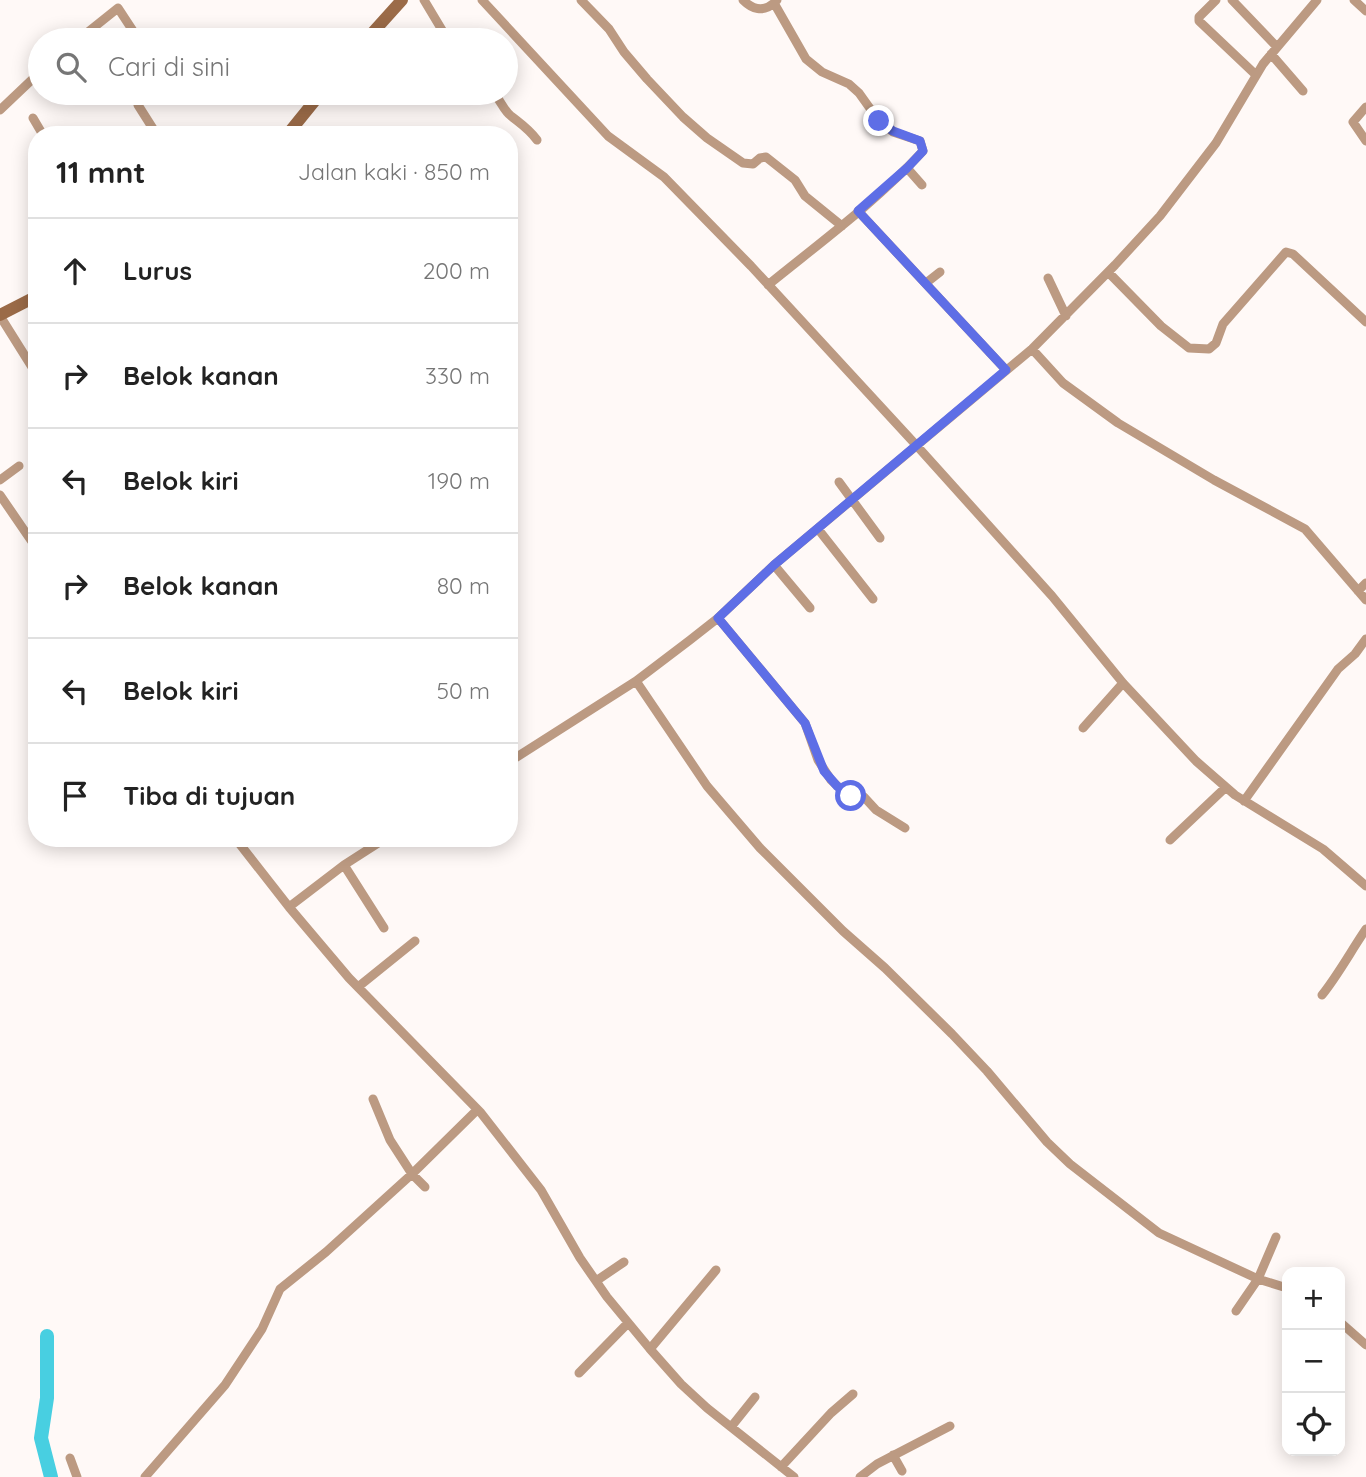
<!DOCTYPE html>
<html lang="id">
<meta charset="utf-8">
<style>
:root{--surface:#fff;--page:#f2f2f2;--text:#222;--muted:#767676;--line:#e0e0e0}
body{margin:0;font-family:Quicksand,sans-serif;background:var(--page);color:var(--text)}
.controls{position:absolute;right:21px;bottom:21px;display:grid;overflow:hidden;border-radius:14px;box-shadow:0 4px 18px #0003}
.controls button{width:63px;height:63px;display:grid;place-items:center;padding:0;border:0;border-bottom:2px solid var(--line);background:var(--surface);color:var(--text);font:35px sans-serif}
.stop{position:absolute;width:21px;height:21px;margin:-16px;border:5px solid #5e6ee6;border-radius:50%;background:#fff}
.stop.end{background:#5e6ee6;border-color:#fff;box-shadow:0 2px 7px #0008}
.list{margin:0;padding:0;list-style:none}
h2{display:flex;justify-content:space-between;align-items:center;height:91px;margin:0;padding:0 28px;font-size:30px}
h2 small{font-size:23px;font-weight:400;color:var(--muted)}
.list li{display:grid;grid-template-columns:46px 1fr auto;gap:21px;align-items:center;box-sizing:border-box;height:105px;padding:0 28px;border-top:2px solid var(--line)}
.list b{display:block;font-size:26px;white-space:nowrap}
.list em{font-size:23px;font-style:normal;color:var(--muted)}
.icon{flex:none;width:38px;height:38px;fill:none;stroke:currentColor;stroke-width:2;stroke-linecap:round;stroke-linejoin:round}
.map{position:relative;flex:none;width:1366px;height:1477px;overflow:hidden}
.search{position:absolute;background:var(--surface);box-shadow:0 4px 18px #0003;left:28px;top:28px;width:490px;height:77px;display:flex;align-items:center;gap:18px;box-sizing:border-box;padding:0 24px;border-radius:38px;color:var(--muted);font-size:26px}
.panel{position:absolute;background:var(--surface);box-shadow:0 4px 18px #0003;left:28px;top:126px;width:490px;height:721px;border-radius:28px}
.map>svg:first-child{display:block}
</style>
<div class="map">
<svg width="1366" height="1477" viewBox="0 0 1366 1477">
<rect width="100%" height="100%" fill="#fff9f7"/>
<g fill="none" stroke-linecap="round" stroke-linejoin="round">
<path stroke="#48cfe1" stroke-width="14" d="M 47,1336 L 47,1398 L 41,1438 L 51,1477"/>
<path stroke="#bc9a82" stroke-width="9" d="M 424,0 L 448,40
M 482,0 L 608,136 L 664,177 L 751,266 L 917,446 L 1052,596 L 1123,683 L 1196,761 L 1235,795 L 1323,849 L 1366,886
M 581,0 L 609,29 L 624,52 L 647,79 L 683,117 L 707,138 L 743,163 L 753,164 L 760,158 L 766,157 L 795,180 L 805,196 L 842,226
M 743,0 C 752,9 763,13 774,3
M 1216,0 L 1199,17 L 1199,21 L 1256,75
M 1232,0 L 1277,47
M 1354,0 L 1366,11
M 78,40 L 118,8 L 139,40
M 1271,54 L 1303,91
M 143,93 L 137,101 L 138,105 L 157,135
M 493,93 C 501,100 503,110 511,116 C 521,124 529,129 537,140
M 1366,107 L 1353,122 L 1366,141
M 0,110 L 40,72
M 33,118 L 43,135
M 907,168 L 922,185
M 858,211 L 1006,370
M 1108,272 L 1161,326 L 1189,348 L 1209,349 L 1216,343 L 1223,324 L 1286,252 L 1293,254 L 1366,322
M 1048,278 L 1066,316
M 926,283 L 940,272
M 768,285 C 821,242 877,201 923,151 L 920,141 L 893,132 L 879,121 L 859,93 L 849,84 L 822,72 L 806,59 L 774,3 L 777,0
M 0,316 L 37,375
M 1032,349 L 1063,383 L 1118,423 L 1214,480 L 1305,529 L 1366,600
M 0,480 L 19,466
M 839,482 L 880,538
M 0,495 L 37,549
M 818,529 L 873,599
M 774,565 L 810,608
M 1358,591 L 1366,583
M 718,618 L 805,723 L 818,760 L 831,780 L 846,794 L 864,797 L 876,810 L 905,828
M 636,681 L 707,786 L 760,848 L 843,931 L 885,968 L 952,1034 L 987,1071 L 1047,1142 L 1070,1164 L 1159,1233 L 1258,1279 L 1287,1288
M 1083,728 L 1123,683
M 509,762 L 636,681 L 690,640 L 718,618 L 774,565 L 1032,349 L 1115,265 L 1160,216 L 1216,143 L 1263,64 L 1317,0
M 1244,801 L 1338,669 L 1355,654 L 1366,639
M 235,838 L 289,907 L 349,978 L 481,1113 L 541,1190 L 580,1258 L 607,1297 L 650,1349 L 681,1384 L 707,1408 L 794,1477
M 1170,840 L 1225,788
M 344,865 L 384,928
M 289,907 L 344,865 L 386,838
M 358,987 L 415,941
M 1322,995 C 1338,975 1351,951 1366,929
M 373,1099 L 390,1140 L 412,1174 L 425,1187
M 596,1281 L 624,1262
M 1236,1311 L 1258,1279 L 1276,1237
M 1340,1322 L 1366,1345
M 650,1349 L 716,1270
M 579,1373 L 628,1323
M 731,1427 L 755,1397
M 893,1455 L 902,1471
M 70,1458 L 77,1477
M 781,1467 L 831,1413 L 853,1394
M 145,1477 L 225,1385 L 262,1329 L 280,1289 L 326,1252 L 412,1174 L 477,1110
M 860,1477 L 877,1464 L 950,1426"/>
<path stroke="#9b6b48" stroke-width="12" d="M 366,40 L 402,0
M 287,135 L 321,93
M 0,315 L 37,296"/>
</g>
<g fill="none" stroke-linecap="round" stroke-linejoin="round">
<path stroke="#5e6ee6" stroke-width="9" d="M 851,796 L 837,786 L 824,771 L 805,723 L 718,618 L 774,565 L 1006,370 L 858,211 L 907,168 L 923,151 L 920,141 L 893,131 L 879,121"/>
</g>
</svg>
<div class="controls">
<button>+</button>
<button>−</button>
<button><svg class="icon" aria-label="locate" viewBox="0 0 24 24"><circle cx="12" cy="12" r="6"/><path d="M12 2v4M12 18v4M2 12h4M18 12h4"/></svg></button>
</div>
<div class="stop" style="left:851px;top:796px"></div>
<div class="stop end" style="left:879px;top:121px"></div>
<div class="search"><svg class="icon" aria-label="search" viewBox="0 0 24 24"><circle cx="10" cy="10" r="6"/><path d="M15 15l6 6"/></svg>Cari di sini</div>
<section class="panel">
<h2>11 mnt<small>Jalan kaki · 850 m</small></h2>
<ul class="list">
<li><svg class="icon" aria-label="ahead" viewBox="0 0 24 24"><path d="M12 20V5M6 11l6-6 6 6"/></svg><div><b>Lurus</b></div><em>200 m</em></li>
<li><svg class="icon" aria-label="right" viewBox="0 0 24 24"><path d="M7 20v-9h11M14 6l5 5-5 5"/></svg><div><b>Belok kanan</b></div><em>330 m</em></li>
<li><svg class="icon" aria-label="left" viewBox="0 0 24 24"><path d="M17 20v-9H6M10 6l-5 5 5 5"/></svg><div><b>Belok kiri</b></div><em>190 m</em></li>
<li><svg class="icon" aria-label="right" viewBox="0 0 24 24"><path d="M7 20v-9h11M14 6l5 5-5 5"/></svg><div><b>Belok kanan</b></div><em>80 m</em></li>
<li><svg class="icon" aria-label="left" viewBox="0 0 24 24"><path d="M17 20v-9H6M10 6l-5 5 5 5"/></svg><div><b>Belok kiri</b></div><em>50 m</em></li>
<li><svg class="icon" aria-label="arrive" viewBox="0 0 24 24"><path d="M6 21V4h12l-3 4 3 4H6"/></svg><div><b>Tiba di tujuan</b></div></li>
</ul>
</section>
</div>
